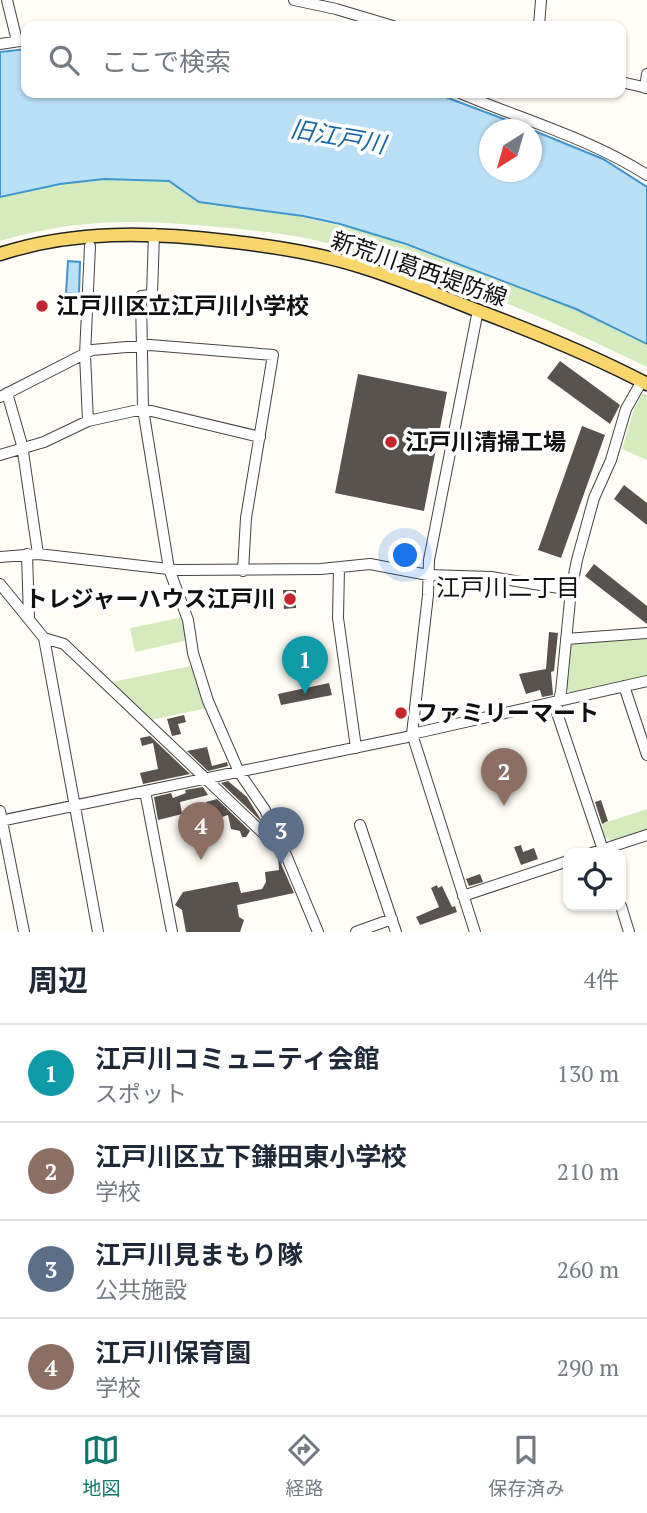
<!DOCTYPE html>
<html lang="ja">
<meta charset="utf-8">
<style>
:root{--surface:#fff;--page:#f2f2f3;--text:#1f2937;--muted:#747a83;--line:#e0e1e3;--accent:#0f766e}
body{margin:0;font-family:"PT Serif","Noto Sans JP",serif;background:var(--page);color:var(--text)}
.controls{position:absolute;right:21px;bottom:21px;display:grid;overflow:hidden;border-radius:14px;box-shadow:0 2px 5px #0004}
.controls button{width:63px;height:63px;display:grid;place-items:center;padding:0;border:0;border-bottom:2px solid var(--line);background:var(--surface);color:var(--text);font:35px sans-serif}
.compass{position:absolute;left:479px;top:119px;width:63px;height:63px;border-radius:50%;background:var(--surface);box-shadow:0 2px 5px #0004;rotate:217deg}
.you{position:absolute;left:406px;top:556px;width:24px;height:24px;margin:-18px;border:5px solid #fff;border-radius:50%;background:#1a73e8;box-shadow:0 0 0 10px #1a73e833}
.badge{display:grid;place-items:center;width:46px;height:46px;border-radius:50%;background:var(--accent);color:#fff;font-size:23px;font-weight:700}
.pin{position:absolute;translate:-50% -58px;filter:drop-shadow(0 2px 4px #0008)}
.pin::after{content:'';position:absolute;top:37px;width:24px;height:21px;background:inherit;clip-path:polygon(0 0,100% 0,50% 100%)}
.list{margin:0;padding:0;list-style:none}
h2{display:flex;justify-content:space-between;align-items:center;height:91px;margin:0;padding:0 28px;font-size:30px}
h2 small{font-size:23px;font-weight:400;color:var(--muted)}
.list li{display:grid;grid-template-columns:46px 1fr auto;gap:21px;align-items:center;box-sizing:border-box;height:98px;padding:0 28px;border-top:2px solid var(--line)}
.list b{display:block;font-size:26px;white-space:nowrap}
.list p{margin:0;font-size:23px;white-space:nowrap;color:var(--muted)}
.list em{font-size:23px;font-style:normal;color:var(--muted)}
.icon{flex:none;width:38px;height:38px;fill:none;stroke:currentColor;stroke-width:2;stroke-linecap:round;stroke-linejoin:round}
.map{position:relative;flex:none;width:647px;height:932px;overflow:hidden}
.search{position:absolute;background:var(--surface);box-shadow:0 2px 5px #0004;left:21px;right:21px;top:21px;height:77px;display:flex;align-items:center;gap:18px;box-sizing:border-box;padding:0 24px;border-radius:14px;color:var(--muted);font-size:26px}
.sheet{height:483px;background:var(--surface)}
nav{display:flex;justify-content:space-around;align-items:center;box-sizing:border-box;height:98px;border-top:2px solid var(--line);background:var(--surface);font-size:19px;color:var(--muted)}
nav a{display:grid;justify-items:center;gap:4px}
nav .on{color:var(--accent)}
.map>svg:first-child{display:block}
</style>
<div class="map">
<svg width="647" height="932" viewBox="0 0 647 932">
<rect width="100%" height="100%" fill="#fffdf5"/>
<path fill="#d5ebbd" d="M 104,179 L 169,181 L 199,202 L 271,210 L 372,233 L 576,309 L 647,344 L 647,367 C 538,314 424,264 305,238 C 269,231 231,228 194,225 C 125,219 67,221 0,241 L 0,197 L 60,184 Z
M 643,393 L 647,395 L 647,460 L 622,449 L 634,409 Z
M 184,617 L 188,640 L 135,652 L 130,628 Z
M 647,638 L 647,677 L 574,694 L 566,689 L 571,643 Z
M 191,666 L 207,708 L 151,720 L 112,682 Z
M 647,809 L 647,830 L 613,842 L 604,837 L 601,824 Z"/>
<path fill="#b9e0f7" stroke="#3f96cf" stroke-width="2" d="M 26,49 L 26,93 L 435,93 L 530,129 L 490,130 L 490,172 L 532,172 L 532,130 L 603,159 L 647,187 L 647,344 L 576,309 L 406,244 L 340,224 L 303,216 L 199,202 L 169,181 L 104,179 L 60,184 L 0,197 L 0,52 Z
M 68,261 L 80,262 L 79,294 L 66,293 Z"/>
<path fill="#5a524d" d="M 560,361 L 620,405 L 610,424 L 547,378 Z
M 358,374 L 447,392 L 424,511 L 335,493 Z
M 582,426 L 605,435 L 561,558 L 538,550 Z
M 624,485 L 647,503 L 647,525 L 614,499 Z
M 594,564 L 647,606 L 647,624 L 585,576 Z
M 283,590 L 296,590 L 296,608 L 284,609 Z
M 549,632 L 558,633 L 554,671 L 551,672 L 553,695 L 542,697 L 540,690 L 526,694 L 519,674 L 546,669 Z
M 329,683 L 332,695 L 281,705 L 278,694 Z
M 184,715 L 186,722 L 178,724 L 181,734 L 172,736 L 167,719 Z
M 150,736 L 190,774 L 143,784 L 140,773 L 158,769 L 153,743 L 142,746 L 140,738 Z
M 207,747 L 212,766 L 227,762 L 228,766 L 208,771 L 187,751 Z
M 228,781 L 247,797 L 263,823 L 221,783 Z
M 203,787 L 208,795 L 180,802 L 182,814 L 158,820 L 154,797 L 171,793 L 173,798 L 186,793 L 185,790 Z
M 217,799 L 250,831 L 246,837 L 242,837 L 240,831 L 231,829 L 228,815 L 212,820 L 206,802 Z
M 601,800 L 608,821 L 602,824 L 595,802 Z
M 521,845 L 523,852 L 534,848 L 538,859 L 521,865 L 514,847 Z
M 278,857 L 294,893 L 237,905 L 239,917 L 244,920 L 240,932 L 186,932 L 182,910 L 175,905 L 183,892 L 234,882 L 238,882 L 241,893 L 262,889 L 266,882 L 265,872 L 279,870 Z
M 480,874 L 483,882 L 469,886 L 466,879 Z
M 437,885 L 438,888 L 442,886 L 452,907 L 455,906 L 457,912 L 420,925 L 416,917 L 439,907 L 431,888 Z"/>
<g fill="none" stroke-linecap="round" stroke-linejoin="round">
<g stroke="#444" stroke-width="12">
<path id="minor" d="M 7,0 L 17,41
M 294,0 L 336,9 L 393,26
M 539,26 L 541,0
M 0,44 L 26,40
M 621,82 L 647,88
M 645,88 L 647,74
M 460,93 C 523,120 589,138 647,175
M 154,234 L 152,295 L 141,296 L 143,409 L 169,569 L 188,620 L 193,653 L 208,701 L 239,772 L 265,810 L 286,855
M 7,393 L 22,445 L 38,554
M 0,397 L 92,350 L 150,345 L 273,355 L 246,518 L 243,571
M 88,421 L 85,355 L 90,246
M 0,455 L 44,442 L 88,421 L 143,409 L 260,437
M 27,554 L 29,618
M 0,557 L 38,554 L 177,570 L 321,569 L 370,564 L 428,575 L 491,577 L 571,590
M 339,568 L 338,618 L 356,748
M 0,584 L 44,638 L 64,644 L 286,855 L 318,932
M 44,638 L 98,932
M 566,639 L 647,633
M 624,686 L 647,755
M 145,791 L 172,932
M 0,811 L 24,932
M 0,821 L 407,737 L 412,734 L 647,681
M 360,825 L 396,932
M 592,853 L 647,835
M 604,853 L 556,710 L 561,692 L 571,590 L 577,560 L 594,498 L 611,460 L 626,409 L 642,381
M 463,896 L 568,861
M 621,906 L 629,932
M 356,932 L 392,919
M 475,932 L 412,734 L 428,595 L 429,560 L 478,310"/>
</g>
<g stroke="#222" stroke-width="15">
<path id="major" d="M 0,254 C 74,230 150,232 226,241 C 272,246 318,253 362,267 C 401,279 438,295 476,310 C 535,332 592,355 647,384"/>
</g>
<use href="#minor" stroke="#fff" stroke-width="10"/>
<use href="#major" stroke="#f9d66b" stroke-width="12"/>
</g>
<g fill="#c4262e" stroke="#fff" stroke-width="2.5">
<circle cx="42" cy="306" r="7"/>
<circle cx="391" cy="442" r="7"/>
<circle cx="290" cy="599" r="7"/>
<circle cx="401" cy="713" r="7"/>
</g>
<g text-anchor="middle" stroke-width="7" stroke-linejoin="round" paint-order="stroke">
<g font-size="23" fill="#111" stroke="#fff">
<text transform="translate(419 269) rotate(19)" y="8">新荒川葛西堤防線</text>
</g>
<g font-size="23" font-weight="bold" fill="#111" stroke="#fff" text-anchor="start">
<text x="56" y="314">江戸川区立江戸川小学校</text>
<text x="405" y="450">江戸川清掃工場</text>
<text x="276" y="607" text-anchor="end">トレジャーハウス江戸川</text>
<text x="415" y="721">ファミリーマート</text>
</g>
<g font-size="24" font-style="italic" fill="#1768a6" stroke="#fff">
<text transform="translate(338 137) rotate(10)" y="8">旧江戸川</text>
</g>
<g font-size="24" fill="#111" stroke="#fff">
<text x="508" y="596">江戸川二丁目</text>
</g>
</g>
</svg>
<div class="controls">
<button><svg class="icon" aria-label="locate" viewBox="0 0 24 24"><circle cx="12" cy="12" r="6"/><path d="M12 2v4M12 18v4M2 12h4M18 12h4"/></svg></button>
</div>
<svg class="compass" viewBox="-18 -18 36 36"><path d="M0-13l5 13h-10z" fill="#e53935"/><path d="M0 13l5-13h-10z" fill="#747a83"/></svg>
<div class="you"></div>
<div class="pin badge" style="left:305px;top:694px;background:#0f9aa8">1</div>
<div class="pin badge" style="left:504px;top:806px;background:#8d6e63">2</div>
<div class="pin badge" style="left:281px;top:865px;background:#5c6f8a">3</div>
<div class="pin badge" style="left:201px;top:860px;background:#8d6e63">4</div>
<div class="search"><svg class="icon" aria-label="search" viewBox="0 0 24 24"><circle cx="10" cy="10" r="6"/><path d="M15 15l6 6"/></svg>ここで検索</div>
</div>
<section class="sheet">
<h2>周辺<small>4件</small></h2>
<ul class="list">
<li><span class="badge" style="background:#0f9aa8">1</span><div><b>江戸川コミュニティ会館</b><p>スポット</p></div><em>130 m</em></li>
<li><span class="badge" style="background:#8d6e63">2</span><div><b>江戸川区立下鎌田東小学校</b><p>学校</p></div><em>210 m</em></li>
<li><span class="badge" style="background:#5c6f8a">3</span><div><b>江戸川見まもり隊</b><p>公共施設</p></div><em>260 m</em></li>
<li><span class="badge" style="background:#8d6e63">4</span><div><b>江戸川保育園</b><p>学校</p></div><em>290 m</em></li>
</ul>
</section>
<nav>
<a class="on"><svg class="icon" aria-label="map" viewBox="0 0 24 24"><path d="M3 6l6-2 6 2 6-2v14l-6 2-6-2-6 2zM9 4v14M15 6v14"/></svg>地図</a>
<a><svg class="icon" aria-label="directions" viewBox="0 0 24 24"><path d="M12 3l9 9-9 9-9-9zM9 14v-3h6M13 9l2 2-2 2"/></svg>経路</a>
<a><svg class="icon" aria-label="saved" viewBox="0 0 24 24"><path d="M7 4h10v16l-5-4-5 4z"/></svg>保存済み</a>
</nav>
